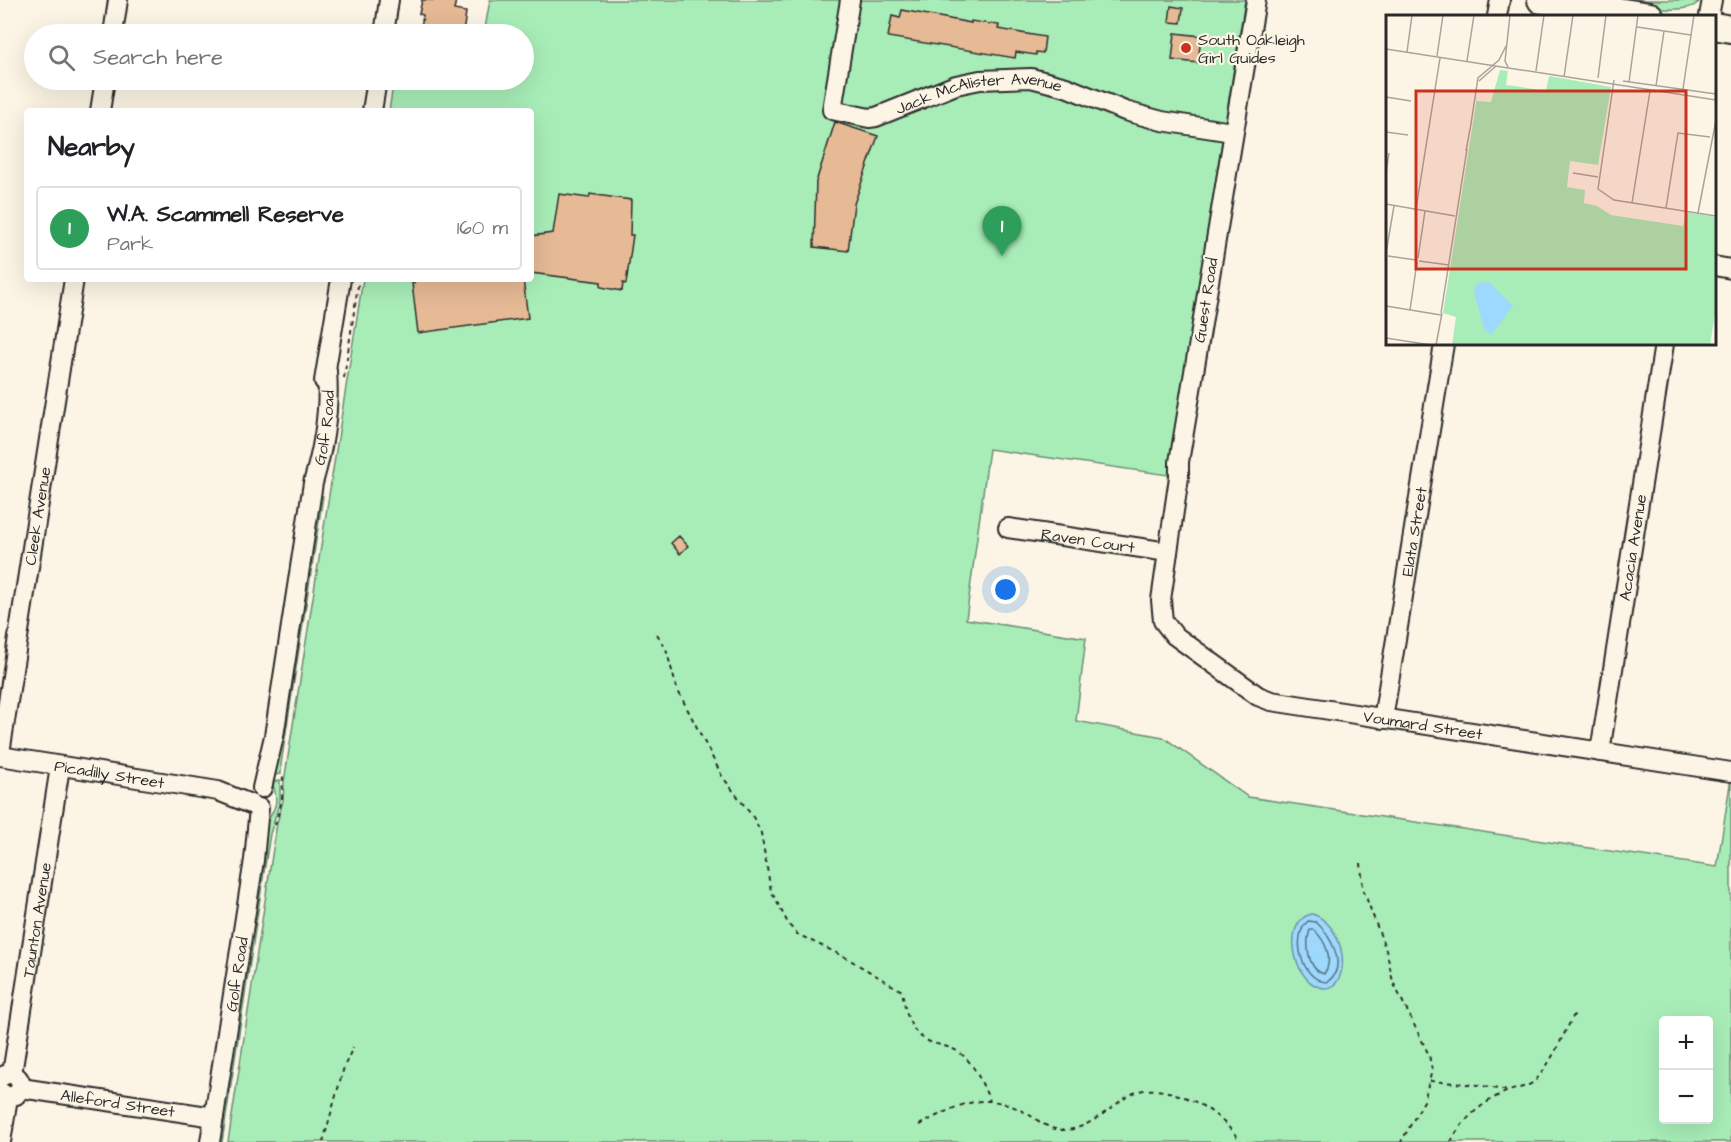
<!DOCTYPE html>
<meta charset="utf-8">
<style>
:root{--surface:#fff;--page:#f2f2f2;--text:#202124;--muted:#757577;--line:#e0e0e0;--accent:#c8321e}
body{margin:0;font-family:"Architects Daughter",sans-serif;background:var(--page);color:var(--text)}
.controls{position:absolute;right:18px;bottom:18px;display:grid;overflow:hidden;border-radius:6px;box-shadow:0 6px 24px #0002}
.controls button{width:54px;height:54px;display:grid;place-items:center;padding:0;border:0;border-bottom:2px solid var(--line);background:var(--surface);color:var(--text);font:30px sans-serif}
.you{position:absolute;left:1006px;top:590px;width:21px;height:21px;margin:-15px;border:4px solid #fff;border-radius:50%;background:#1a73e8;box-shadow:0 0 0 9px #1a73e833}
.badge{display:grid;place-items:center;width:39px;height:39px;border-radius:50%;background:var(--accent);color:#fff;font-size:20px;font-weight:700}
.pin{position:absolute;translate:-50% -50px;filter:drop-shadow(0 2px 3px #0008)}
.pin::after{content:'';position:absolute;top:32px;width:21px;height:18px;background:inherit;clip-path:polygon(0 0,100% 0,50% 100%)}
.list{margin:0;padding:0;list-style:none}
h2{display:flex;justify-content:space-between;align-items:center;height:78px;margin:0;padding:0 24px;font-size:26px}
h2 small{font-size:20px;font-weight:400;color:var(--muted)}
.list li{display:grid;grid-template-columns:39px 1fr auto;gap:18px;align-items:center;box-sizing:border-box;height:84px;margin:0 12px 12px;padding:0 12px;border:2px solid var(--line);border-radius:6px}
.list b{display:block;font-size:22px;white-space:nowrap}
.list p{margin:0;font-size:20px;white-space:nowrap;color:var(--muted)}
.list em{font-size:20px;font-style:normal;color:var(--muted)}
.icon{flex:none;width:33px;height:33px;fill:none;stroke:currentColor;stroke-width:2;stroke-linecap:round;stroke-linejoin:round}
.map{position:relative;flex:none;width:1731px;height:1142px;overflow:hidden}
.search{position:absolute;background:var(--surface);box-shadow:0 6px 24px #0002;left:24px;top:24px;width:510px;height:66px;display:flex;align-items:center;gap:15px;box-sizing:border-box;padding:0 21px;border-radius:33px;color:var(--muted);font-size:22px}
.panel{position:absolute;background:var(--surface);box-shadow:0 6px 24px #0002;left:24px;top:108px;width:510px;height:174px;border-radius:6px}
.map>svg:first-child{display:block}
</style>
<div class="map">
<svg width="1731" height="1142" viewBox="0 0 1731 1142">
<rect width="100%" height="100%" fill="#fcf5e5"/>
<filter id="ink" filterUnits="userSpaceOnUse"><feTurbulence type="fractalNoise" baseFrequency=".0167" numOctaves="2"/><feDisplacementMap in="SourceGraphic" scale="12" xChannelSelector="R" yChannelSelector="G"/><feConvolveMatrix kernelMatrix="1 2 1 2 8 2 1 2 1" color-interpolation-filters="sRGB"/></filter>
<g filter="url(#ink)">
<path fill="#a8edb8" stroke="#6a8c72" stroke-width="1.5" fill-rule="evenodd" d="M 490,0 L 1245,0 L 1168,475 L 989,449 L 966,619 L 1086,638 L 1076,721 L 1163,737 L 1248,797 L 1717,867 L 1731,778 L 1731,1142 L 228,1142 L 277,823 L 283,801 L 284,782 L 363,279 L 531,279 L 531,111 L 389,111 L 394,80 L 524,80 L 524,34 L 484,34 ZM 1664,1020 L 1708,1020 L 1708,1120 L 1664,1120 Z
M 1608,0 L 1692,0 L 1699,2 C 1683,18 1630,3 1608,0 Z
M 320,495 L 323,496 L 281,764 L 281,774 L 274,775 Z
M 280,780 L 280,801 L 270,834 L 222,1142 L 217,1142 L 264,827 C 275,808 280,804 272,782 Z"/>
<path fill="#9dd8fd" stroke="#6f93a9" stroke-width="1.5" d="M 1312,914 C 1336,920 1352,962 1336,983 C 1332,988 1325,989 1319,987 C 1292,979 1282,919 1312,914 Z"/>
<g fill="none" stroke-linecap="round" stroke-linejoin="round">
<path stroke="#59707f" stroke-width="1.5" d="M 1308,921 L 1316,922 C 1330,934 1349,967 1327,982 C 1302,981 1290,937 1308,921 Z
M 1310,930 L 1314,930 C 1326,941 1334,960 1324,974 C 1308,970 1305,944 1310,930 Z"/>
</g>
<path fill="#e5ba95" stroke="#2b2b2b" stroke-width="1.5" d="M 422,0 L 456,0 L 454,10 L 466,12 L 463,34 L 423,30 L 421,28 L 423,15 L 419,14 Z
M 1171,6 L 1183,8 L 1181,23 L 1169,22 Z
M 902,10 L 971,23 L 971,21 L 999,25 L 998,29 L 1045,37 L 1043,53 L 1036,52 L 1036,55 L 1016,52 L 1015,58 L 888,37 L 892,16 L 900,18 Z
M 1175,33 L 1201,36 L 1198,63 L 1172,60 Z
M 835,122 L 878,136 L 854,204 L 848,251 L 814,247 L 816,182 Z
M 559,194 L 589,198 L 590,194 L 631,200 L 630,235 L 633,235 L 626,284 L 623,283 L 622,291 L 601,287 L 601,282 L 531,273 L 531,236 L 553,233 Z
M 414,279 L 523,279 L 528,318 L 418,333 L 412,283 L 414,283 Z
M 679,536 L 688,546 L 680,554 L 671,543 Z"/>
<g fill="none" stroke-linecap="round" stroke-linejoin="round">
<g stroke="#2b2b2b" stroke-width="22">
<g id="minor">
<path id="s1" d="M 850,0 L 832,110 L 869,118 L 876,117 L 956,85 L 980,80 L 1031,78 L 1066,87 L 1125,111 L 1162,121 L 1232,132"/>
<path id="s2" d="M 1256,0 L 1179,462 L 1179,477 L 1161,600 L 1163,621 L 1174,635 L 1258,696 L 1271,701 L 1731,772"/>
<path d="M 1497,16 L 1500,0"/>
<path d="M 1709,16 L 1712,0"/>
<path d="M 113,34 L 118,0"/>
<path d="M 384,34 L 389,0"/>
<path d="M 100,111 L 105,80"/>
<path d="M 372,111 L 377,80"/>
<path d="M 1714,266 L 1731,269"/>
<path d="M 324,381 L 341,279"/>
<path id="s3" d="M 1008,528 L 1168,552"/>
<path id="s4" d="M 1383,719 L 1444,344"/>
<path id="s5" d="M 1600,752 L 1664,344"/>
<path id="s6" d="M 0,753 L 74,279"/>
<path id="s7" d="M 0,756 L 218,791 L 253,805"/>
<path id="s8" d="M 262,788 L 274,736 L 313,483 C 324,446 330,409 327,371"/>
<path id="s9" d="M 12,1074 L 60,767"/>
<path d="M 0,1078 C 13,1067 28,1082 16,1095 L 8,1097 L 0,1092"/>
<path id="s10" d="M 21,1088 L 214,1117"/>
<path d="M 1,1142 L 8,1097"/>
<path id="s11" d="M 210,1142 L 254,860 L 259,808"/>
</g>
</g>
<g stroke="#2b2b2b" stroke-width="30">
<path id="highway" d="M 1541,0 L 1650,16
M 1714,26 L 1731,29"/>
</g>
<path stroke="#2b2b2b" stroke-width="2" stroke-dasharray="4.5 4.5" stroke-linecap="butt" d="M 344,378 L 359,279
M 657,634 L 666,649 L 677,689 L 722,776 L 753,817 L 761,833 L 771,891 L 789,925 L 797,934 L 845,957 L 902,991 C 906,1012 908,1032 930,1042 C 938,1045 949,1046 957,1051 C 974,1061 982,1084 990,1101
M 275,825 L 282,800 L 283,775
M 1361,863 L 1363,889 L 1387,953 L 1393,982 L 1429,1055 L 1432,1070 L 1424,1101 L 1401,1142
M 1430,1081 L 1478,1085 L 1508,1091
M 919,1125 C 958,1105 984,1089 1026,1113 C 1038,1120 1049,1130 1063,1130 C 1090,1130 1110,1106 1132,1094 C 1141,1089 1152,1089 1163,1091 C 1196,1097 1221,1115 1241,1142
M 323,1142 L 344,1067 L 353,1047
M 1451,1142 C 1461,1120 1486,1099 1509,1091 C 1517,1088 1529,1087 1535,1081 C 1552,1062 1563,1035 1575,1013"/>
<use href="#minor" stroke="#fcf5e5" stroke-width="18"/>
<use href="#highway" stroke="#fcf5e5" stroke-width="26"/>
</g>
</g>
<circle fill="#c8321e" stroke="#fcf5e5" stroke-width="2" cx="1186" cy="48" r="6"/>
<g text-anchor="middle" stroke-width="4.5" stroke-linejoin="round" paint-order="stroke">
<g font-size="16" fill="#2b2b2b" stroke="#fcf5e5" text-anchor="start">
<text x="1198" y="45">South Oakleigh<tspan x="1198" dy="18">Girl Guides</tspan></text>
</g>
<g font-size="16" fill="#2b2b2b" stroke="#fcf5e5">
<text dy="6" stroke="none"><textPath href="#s1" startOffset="264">Jack McAlister Avenue</textPath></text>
<text transform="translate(1205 300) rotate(-81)" y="6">Guest Road</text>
<text dy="6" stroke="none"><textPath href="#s8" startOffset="366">Golf Road</textPath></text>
<text dy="6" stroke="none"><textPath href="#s6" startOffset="240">Cleek Avenue</textPath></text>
<text dy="6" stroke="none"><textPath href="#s4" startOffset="190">Elata Street</textPath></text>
<text dy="6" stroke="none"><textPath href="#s3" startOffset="81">Raven Court</textPath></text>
<text dy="6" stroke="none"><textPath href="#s5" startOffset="207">Acacia Avenue</textPath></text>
<text dy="6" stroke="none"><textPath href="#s2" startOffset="918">Voumard Street</textPath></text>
<text dy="6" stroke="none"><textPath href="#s7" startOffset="111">Picadilly Street</textPath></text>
<text dy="6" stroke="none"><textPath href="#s9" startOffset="156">Taunton Avenue</textPath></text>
<text dy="6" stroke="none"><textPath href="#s11" startOffset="170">Golf Road</textPath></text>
<text dy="6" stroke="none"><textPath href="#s10" startOffset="98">Alleford Street</textPath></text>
</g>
</g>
<g transform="translate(1386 15)">
<rect width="330" height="330" fill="#fcf5e5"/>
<path d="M 114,55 L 122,56 L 120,70 L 129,71 L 160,76 L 163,61 L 225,72 L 212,150 L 184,146 L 181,172 L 199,175 L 198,188 L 211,191 L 225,200 L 297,211 L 300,197 L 330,202 L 330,293 L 324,330 L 66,330 L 70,302 L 57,298 L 91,82 L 91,86 L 105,87 Z" fill="#a8edb8"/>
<path d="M 103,267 L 127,291 L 105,320 L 98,314 L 88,276 L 91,268 Z" fill="#9dd8fd"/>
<path fill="none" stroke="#a8a49b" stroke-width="1.5" d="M 251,12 L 305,20M 0,34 L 330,85M 21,37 L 26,0M 51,41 L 57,0M 81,46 L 88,0M 122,52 L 119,46 L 124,0M 150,56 L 158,0M 178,62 L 187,0M 212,63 L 220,0M 228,65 L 212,174 L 228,185 L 330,201M 93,66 L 110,51M 237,66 L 330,79M 243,67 L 252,0M 270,71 L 278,16M 297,74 L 308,0M 0,82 L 25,86M 84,115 L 92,63 L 113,45 L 120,31M 0,117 L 22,120M 80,136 L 84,114M 0,158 L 3,138M 187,158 L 212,162M 246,188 L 264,76M 0,189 L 69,201M 280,193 L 292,118 L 324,122M 30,194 L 54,43M 312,198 L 330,105M 0,238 L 8,191M 2,241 L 30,245M 32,243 L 39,196M 33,246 L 63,250M 0,291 L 55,300M 24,295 L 31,247M 55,298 L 81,134M 0,323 L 45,330M 50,330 L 56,298"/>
<path fill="#c8321e" fill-opacity="0.15" stroke="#c8321e" stroke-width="3" d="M 30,76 L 300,76 L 300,254 L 30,254 Z"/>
<rect width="330" height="330" fill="none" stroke="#2b2b2b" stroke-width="3"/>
</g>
</svg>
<div class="controls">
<button>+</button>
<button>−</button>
</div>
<div class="you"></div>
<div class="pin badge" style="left:1002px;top:256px;background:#2e9e5b">1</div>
<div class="search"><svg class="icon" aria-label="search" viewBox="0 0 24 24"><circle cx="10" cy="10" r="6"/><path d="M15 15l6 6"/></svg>Search here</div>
<section class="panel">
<h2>Nearby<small></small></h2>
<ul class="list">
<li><span class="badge" style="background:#2e9e5b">1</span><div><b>W.A. Scammell Reserve</b><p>Park</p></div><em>160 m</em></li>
</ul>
</section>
</div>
